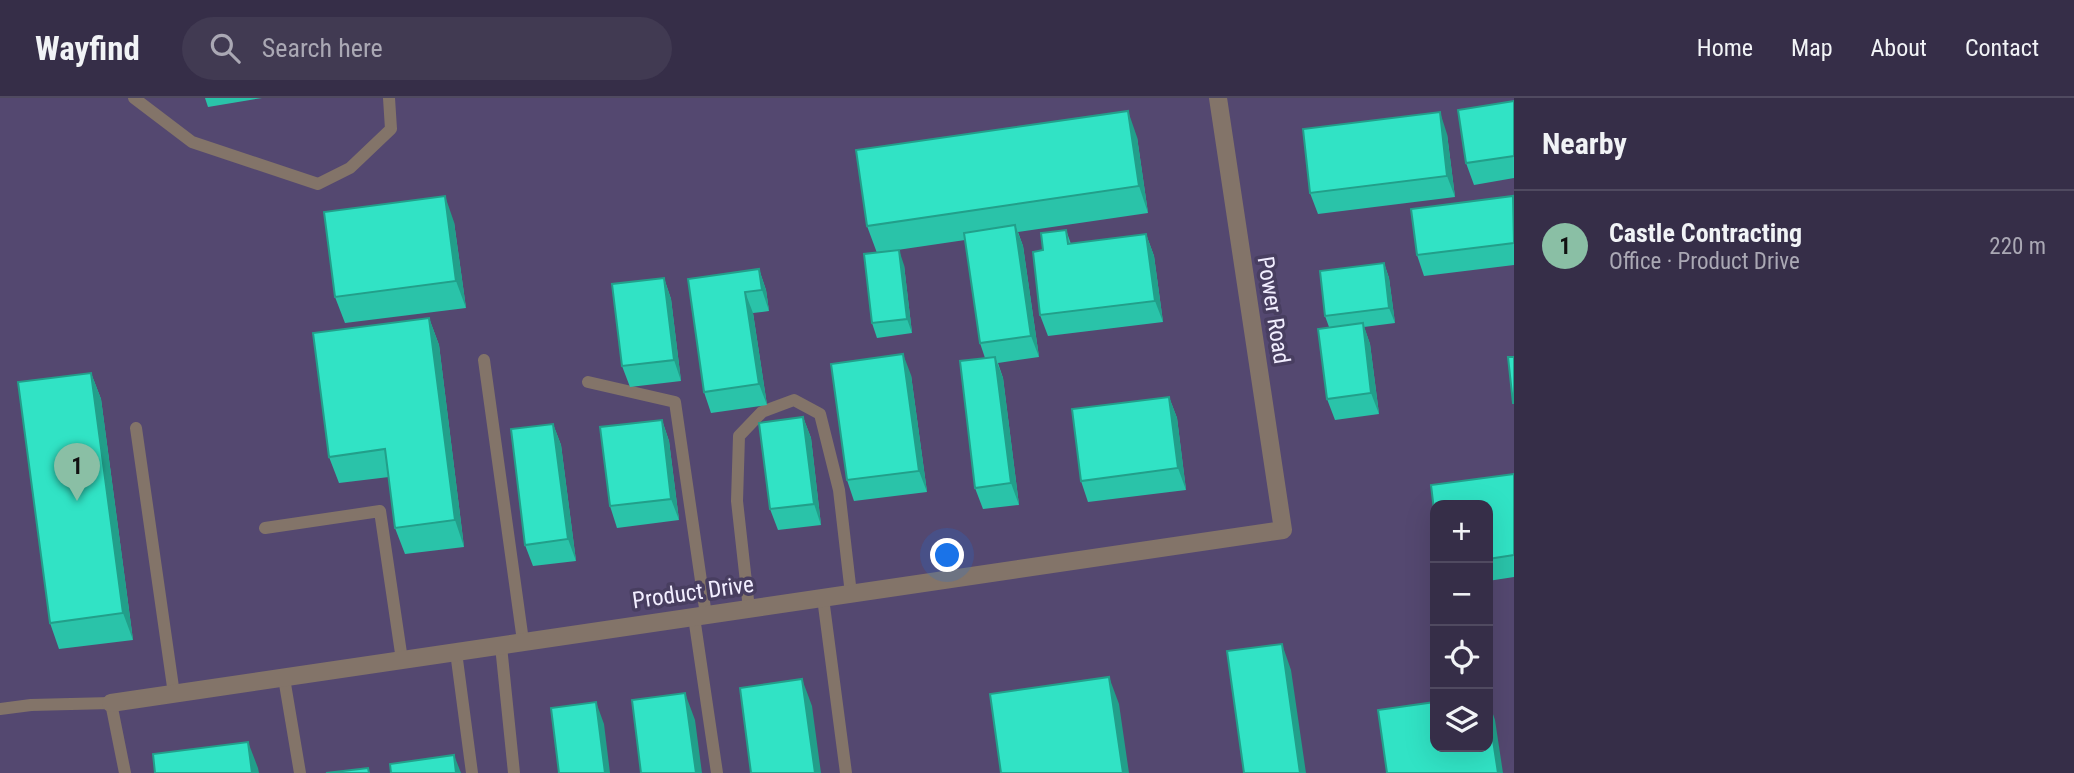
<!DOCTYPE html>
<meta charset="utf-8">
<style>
:root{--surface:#362e48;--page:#413a52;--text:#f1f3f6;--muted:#aaa8b4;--line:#504a60;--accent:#8abfa5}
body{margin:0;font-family:"Roboto Condensed",sans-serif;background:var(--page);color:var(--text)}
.controls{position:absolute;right:21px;bottom:21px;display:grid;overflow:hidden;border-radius:14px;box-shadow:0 7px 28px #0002}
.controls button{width:63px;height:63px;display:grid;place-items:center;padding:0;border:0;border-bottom:2px solid var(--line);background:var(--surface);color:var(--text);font:35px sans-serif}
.you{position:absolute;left:948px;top:458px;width:24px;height:24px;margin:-18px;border:5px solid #fff;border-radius:50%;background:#1a73e8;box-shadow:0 0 0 10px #1a73e833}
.badge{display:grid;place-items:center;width:46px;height:46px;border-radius:50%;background:var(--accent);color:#111;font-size:23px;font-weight:700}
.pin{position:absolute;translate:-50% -58px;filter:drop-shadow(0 2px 4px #0008)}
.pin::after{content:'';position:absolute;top:37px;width:24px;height:21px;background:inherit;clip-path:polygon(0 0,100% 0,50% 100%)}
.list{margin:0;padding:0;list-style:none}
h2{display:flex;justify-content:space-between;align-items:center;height:91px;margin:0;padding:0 28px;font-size:30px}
h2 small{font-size:23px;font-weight:400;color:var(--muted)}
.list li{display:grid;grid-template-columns:46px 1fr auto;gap:21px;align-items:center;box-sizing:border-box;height:112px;padding:0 28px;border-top:2px solid var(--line)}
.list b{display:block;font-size:26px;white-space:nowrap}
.list p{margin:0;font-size:23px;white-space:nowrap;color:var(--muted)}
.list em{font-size:23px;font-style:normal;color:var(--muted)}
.icon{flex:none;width:38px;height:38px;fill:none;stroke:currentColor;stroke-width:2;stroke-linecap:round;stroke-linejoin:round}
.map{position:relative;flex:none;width:1514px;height:675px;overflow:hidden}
header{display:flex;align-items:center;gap:42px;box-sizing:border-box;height:98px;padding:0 35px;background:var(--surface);border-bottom:2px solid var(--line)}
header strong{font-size:33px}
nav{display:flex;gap:38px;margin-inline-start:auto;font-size:24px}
.search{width:490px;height:63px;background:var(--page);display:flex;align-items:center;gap:18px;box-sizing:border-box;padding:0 24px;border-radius:38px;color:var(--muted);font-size:26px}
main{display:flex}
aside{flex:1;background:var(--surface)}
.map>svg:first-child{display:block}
</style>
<header>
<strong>Wayfind</strong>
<div class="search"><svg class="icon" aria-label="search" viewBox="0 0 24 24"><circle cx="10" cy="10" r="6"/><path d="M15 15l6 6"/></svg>Search here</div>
<nav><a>Home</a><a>Map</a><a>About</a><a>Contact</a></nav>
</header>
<main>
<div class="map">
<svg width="1514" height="675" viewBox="0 0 1514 675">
<rect width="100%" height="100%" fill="#483e60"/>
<path fill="#544870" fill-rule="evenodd" d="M 0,0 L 1514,0 L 1514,675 L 0,675 ZM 1435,407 L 1488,407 L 1488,649 L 1435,649 Z"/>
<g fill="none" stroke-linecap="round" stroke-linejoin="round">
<path stroke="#837469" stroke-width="12" d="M 134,0 L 192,44 L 318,86 L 350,70 L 391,31 L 389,0
M 484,262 L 523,543
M 588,284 L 675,304 L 706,517
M 136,330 L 174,596
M 265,430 L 380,413 L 402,562
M 823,500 L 846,675
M 749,511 L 737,403 L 739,338 L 762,314 L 794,302 L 820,316 L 839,392 L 851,496
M 694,519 L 717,675
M 501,548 L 514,675
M 456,554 L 472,675
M 284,580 L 300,675
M 0,611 L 31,607 L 111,605 L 125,675"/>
<path stroke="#837469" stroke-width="18" d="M 111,605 L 1283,432 L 1218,0"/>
</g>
<path fill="#2ac3a9" d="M 205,0 L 262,0 L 208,9 Z
M 1514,3 L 1514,80 L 1474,87 L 1466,65 Z
M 1447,36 L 1455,99 L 1318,116 L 1310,95 Z
M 1137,39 L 1148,115 L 1018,134 L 1023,148 L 1039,259 L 998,265 L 1003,280 L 1019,407 L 983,411 L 975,390 L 985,260 L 980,245 L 965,142 L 877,155 L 867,128 Z
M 1514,101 L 1514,167 L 1424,178 L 1417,157 Z
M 454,124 L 466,210 L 345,225 L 335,199 Z
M 1066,132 L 1071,146 L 1146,136 L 1154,158 L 1163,224 L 1048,238 L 1040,217 L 1043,152 Z
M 1384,165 L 1389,180 L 1395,225 L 1364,229 L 1370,246 L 1379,316 L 1335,322 L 1327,301 L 1329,229 L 1325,218 Z
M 904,167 L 912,235 L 877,240 L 872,225 Z
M 759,171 L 766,192 L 769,213 L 753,215 L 767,307 L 711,315 L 704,294 L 688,181 Z
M 664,180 L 671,201 L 681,283 L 630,289 L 622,268 Z
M 429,220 L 439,247 L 464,449 L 405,456 L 395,430 L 389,379 L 339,385 L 329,359 Z
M 91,275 L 101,301 L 133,542 L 59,551 L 50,525 Z
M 911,277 L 927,394 L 854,403 L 847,382 Z
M 1169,299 L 1177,320 L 1186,392 L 1088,404 L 1081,383 Z
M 803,319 L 811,340 L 821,427 L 778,432 L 770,411 Z
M 662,322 L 669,343 L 679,422 L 617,430 L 610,408 Z
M 553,326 L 561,347 L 576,463 L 533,468 L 525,447 Z
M 1514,376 L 1514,479 L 1488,483 L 1488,407 Z"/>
<path fill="#229f8a" d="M 1128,13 L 1137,39 L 1148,115 L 1139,88 Z
M 1440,14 L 1447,36 L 1455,99 L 1447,78 Z
M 445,98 L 454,124 L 466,210 L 456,183 Z
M 1015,127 L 1023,148 L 1039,259 L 1031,238 Z
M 1146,136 L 1154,158 L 1163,224 L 1155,203 Z
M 899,152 L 904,167 L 912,235 L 907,221 Z
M 1384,165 L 1389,180 L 1395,225 L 1389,210 Z
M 759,171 L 766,192 L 769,213 L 762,192 Z
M 664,180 L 671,201 L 681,283 L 674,262 Z
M 745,194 L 753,215 L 767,307 L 759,286 Z
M 429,220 L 439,247 L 464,449 L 455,422 Z
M 1363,225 L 1370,246 L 1379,316 L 1371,295 Z
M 903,256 L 911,277 L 927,394 L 919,373 Z
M 995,259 L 1003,280 L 1019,407 L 1011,385 Z
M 91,275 L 101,301 L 133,542 L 123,515 Z
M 1169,299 L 1177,320 L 1186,392 L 1178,370 Z
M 803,319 L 811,340 L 821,427 L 814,406 Z
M 662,322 L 669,343 L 679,422 L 671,401 Z
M 553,326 L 561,347 L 576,463 L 568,441 Z
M 1282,546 L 1291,572 L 1306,675 L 1300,675 Z
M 1109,579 L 1119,606 L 1129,675 L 1123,675 Z
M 802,581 L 812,608 L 821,675 L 815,675 Z
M 685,595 L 695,622 L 702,675 L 696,675 Z
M 1488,601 L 1495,622 L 1503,675 L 1498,675 L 1488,609 Z
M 596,604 L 604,626 L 610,675 L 605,675 Z
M 248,644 L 258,670 L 259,675 L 252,675 Z
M 454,657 L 461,675 L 456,675 Z"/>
<path fill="#31e3c5" stroke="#229f8a" stroke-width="2" d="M 1514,3 L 1514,58 L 1466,65 L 1458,12 Z
M 1128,13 L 1139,88 L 867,128 L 856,52 Z
M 1440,14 L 1447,78 L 1310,95 L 1303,31 Z
M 445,98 L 456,183 L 335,199 L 324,114 Z
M 1513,98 L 1514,145 L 1417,157 L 1411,111 Z
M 1015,127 L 1031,238 L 980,245 L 964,135 Z
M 1066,132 L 1068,146 L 1146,136 L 1155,203 L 1040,217 L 1033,154 L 1043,152 L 1041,135 Z
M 899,152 L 907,221 L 872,225 L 864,156 Z
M 1384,165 L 1389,210 L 1325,218 L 1320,173 Z
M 759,171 L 762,192 L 745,194 L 759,286 L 704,294 L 688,181 Z
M 664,180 L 674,262 L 622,268 L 612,186 Z
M 429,220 L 455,422 L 395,430 L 385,351 L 329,359 L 313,235 Z
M 1363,225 L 1371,295 L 1327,301 L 1318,231 Z
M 903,256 L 919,373 L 847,382 L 831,266 Z
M 995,259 L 1011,385 L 975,390 L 960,263 Z
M 1508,259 L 1514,259 L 1514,305 L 1513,305 Z
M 91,275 L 123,515 L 50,525 L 18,284 Z
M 1169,299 L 1178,370 L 1081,383 L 1072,311 Z
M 803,319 L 814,406 L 770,411 L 759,325 Z
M 662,322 L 671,401 L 610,408 L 600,329 Z
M 553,326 L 568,441 L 525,447 L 511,331 Z
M 1514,376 L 1514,457 L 1488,461 L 1488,407 L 1435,407 L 1435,420 L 1431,387 Z
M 1282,546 L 1300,675 L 1244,675 L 1227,553 Z
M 1109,579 L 1123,675 L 1001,675 L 990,596 Z
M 802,581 L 815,675 L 751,675 L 740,590 Z
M 685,595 L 696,675 L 641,675 L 632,602 Z
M 596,604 L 605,675 L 559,675 L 551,610 Z
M 1435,604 L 1435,649 L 1488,649 L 1488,609 L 1498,675 L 1387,675 L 1378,612 Z
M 248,644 L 252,675 L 155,675 L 153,656 Z
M 454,657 L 456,675 L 391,675 L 390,666 Z
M 368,670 L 369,675 L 326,675 Z"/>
<g text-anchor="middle" stroke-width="7" stroke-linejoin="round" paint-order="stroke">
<g font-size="23" fill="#f2eeff" stroke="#483e60">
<text transform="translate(1274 212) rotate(81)" y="8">Power Road</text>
<text transform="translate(693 494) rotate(-8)" y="8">Product Drive</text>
</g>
</g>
</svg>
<div class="controls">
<button>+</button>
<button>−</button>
<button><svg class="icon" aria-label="locate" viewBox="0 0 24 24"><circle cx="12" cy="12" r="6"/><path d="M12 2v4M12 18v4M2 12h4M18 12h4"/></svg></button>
<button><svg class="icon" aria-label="layers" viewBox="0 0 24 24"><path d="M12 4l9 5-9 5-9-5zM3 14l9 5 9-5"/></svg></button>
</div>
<div class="you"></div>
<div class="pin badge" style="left:77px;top:403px">1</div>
</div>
<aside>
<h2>Nearby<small></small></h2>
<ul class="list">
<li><span class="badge">1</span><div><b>Castle Contracting</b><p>Office · Product Drive</p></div><em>220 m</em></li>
</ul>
</aside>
</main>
